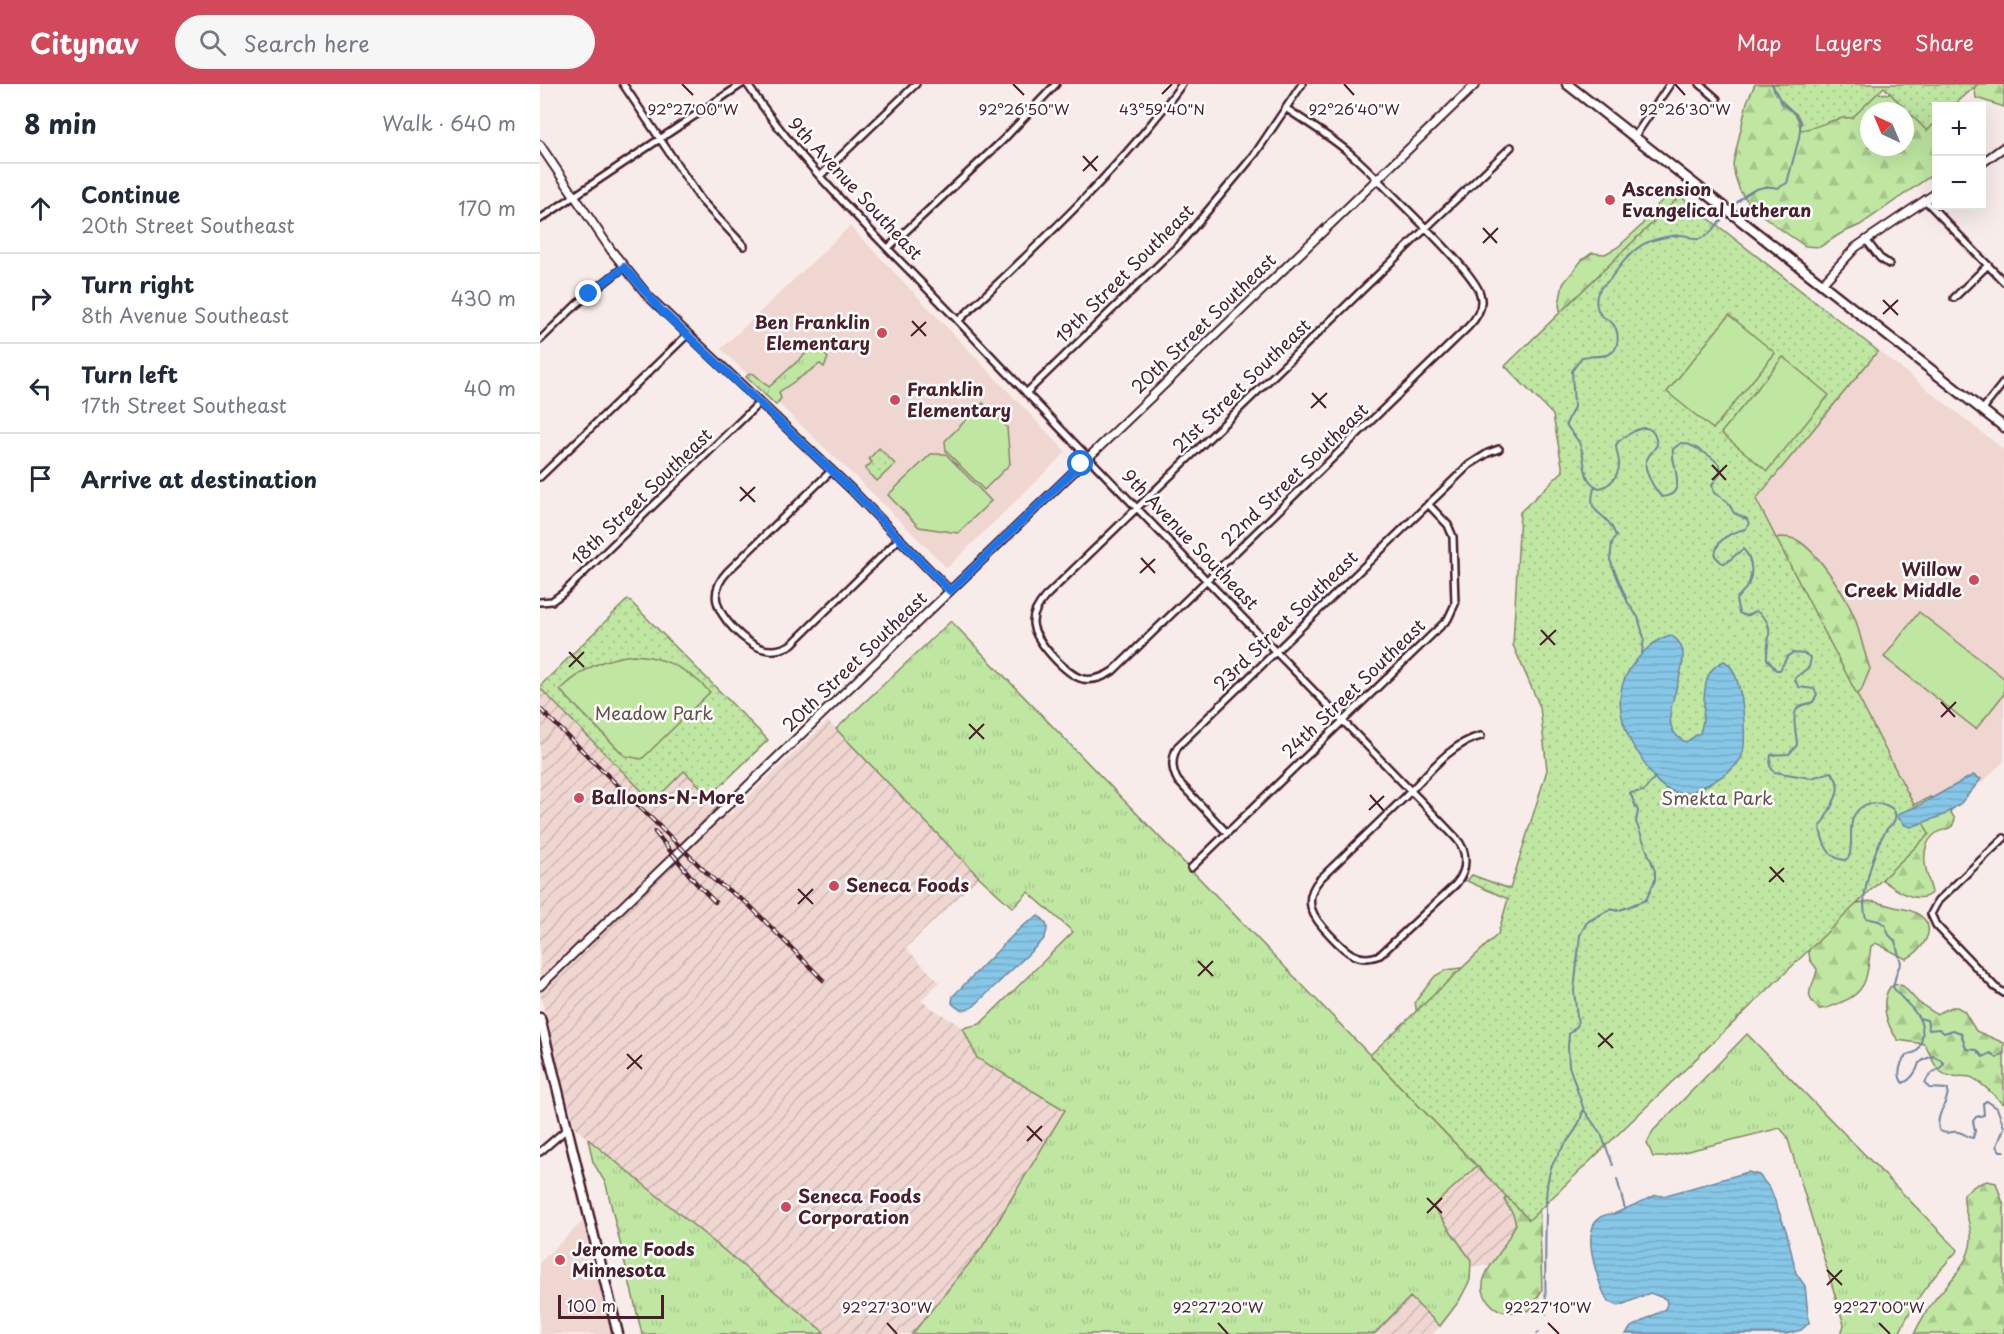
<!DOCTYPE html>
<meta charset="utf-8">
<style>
:root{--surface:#fff;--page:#f6f6f7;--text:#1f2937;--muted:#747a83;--line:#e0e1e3;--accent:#d1495b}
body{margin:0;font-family:"Playpen Sans",sans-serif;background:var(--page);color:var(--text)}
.controls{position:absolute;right:18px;top:18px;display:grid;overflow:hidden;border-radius:0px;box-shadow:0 6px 24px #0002}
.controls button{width:54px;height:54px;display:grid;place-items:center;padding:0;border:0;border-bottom:2px solid var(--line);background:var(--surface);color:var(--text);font:30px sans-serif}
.compass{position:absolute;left:1320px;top:18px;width:54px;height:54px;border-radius:50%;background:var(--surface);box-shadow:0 6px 24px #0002;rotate:316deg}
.scale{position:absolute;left:18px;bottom:15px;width:106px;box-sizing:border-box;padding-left:6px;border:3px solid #4a1f2b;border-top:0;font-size:16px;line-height:21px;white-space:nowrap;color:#4a1f2b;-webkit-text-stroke:4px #fff;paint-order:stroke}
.stop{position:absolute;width:18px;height:18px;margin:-14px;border:4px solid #1a73e8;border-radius:50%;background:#fff}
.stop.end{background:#1a73e8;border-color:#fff;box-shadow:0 2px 6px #0008}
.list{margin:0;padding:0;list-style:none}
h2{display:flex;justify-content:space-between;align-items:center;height:78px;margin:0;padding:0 24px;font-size:26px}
h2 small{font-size:20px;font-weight:400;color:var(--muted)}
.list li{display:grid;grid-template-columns:39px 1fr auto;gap:18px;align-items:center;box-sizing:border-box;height:90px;padding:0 24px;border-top:2px solid var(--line)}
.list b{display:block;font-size:22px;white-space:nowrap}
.list p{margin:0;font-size:20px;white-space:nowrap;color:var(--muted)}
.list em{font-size:20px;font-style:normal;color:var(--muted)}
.icon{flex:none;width:33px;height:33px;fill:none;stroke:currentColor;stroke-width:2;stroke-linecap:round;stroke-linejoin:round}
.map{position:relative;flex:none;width:1464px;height:1250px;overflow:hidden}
header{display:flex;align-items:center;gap:36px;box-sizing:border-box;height:84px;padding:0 30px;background:var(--accent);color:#fff}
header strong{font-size:28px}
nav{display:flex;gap:33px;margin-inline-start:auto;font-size:21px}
.search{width:420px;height:54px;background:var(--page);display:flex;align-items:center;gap:15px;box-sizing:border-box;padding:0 21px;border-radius:33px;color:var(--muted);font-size:22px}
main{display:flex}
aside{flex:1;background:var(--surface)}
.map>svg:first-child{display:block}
</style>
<header>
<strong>Citynav</strong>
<div class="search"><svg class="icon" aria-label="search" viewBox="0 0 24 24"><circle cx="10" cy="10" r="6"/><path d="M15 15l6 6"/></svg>Search here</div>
<nav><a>Map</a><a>Layers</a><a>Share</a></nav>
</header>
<main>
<aside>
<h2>8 min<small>Walk · 640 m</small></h2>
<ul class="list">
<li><svg class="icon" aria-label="ahead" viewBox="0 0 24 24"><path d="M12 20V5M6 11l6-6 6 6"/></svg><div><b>Continue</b><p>20th Street Southeast</p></div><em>170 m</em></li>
<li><svg class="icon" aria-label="right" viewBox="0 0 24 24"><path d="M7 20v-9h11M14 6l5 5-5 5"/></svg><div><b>Turn right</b><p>8th Avenue Southeast</p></div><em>430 m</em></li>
<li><svg class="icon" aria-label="left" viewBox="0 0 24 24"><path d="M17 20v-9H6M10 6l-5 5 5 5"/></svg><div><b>Turn left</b><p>17th Street Southeast</p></div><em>40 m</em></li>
<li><svg class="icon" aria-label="arrive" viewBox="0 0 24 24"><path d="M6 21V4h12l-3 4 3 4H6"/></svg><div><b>Arrive at destination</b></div></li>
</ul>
</aside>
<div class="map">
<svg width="1464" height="1250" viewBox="0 0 1464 1250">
<defs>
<pattern id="industrial-furrows" width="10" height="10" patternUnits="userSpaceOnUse" patternTransform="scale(1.5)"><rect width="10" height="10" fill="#efd6d1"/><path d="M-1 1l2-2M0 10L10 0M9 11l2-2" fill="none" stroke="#ceb7b4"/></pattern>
<pattern id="grass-tufts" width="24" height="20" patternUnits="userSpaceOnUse" patternTransform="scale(1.5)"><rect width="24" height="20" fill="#bfe7a2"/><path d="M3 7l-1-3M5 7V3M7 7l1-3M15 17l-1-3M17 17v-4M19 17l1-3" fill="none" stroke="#a6c68c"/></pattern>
<pattern id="forest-firs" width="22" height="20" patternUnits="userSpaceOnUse" patternTransform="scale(1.5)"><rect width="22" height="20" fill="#bfe7a2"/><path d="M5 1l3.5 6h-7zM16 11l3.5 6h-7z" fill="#a6c68c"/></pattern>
<pattern id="park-dots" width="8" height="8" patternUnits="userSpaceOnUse" patternTransform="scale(1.5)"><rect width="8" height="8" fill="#bfe7a2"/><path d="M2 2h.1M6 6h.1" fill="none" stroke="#a6c68c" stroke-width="1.8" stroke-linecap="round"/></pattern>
<pattern id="water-rules" width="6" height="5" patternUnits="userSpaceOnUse" patternTransform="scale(1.5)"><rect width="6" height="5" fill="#86c7e7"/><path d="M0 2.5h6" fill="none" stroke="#75aac6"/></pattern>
</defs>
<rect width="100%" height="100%" fill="#f8ecea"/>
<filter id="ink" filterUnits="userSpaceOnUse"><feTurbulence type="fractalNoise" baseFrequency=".0167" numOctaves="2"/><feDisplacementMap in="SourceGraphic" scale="12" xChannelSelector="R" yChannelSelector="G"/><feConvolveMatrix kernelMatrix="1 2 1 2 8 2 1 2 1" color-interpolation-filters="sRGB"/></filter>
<g filter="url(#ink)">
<path fill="#efd6d1" d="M 310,142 L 526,368 L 407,484 L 329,406 L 181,265 Z
M 1338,266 L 1464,366 L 1464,677 L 1389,750 L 1217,415 Z
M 43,1137 L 71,1250 L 0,1250 L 0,1178 Z"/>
<path fill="url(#industrial-furrows)" d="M 0,604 L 113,717 L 144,687 L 189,731 L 288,637 L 439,793 L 366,864 L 399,898 L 381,917 L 423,944 L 437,974 L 525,1026 L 441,1165 L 372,1250 L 286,1250 L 35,1044 L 0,910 Z
M 937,1082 L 966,1113 L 964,1117 L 973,1130 L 976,1140 L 963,1164 L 948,1182 L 930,1182 L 931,1176 L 893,1122 Z
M 870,1213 L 900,1242 L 893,1250 L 834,1250 Z"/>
<path fill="url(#grass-tufts)" stroke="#848366" stroke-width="1.5" d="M 273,263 L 279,263 L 288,274 L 284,283 L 280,280 L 239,308 L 241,314 L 236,321 L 206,293 L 210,289 L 214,290 L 229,303 Z
M 411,537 L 937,1082 L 893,1122 L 931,1176 L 930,1196 L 919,1217 L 900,1242 L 870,1213 L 834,1250 L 372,1250 L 441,1165 L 525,1026 L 437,974 L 423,944 L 440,940 L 533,848 L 488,808 L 473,824 L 439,793 L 296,645 Z
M 1207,950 L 1418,1166 C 1392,1194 1374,1215 1359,1250 L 1301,1250 L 1304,1241 L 1247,1052 L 1240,1044 L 1124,1073 L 1113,1073 L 1107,1059 L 1113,1047 Z
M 48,1055 L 284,1248 L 280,1250 L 102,1250 L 66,1100 L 53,1078 Z"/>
<path fill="url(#forest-firs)" stroke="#848366" stroke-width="1.5" fill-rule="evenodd" d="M 1215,0 L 1315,0 L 1325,9 L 1356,10 L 1396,34 L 1396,88 L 1320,141 L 1300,150 L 1280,163 L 1265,162 L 1236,142 L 1212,123 L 1200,107 L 1195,92 L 1193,80 L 1207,18 ZM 1329,27 L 1365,27 L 1365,63 L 1329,63 Z
M 1434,0 L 1464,0 L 1464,23 L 1436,14 Z
M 1132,108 L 1138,109 L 1145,119 L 1021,232 L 1019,220 L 1023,200 L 1042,176 L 1052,169 L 1065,170 L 1078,163 L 1101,142 L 1113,125 Z
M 1239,453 C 1245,453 1251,453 1257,456 C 1279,468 1312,520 1318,544 C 1322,558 1325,571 1330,585 L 1321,607 L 1315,612 L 1232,457 Z
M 1390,713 C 1402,716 1409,724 1415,735 L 1412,743 C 1407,745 1399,747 1395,750 C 1377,764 1387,791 1392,808 C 1376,827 1337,792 1323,780 L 1369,723 Z
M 1315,810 L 1319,819 C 1331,815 1339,819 1351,822 C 1362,825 1373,825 1382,833 C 1398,847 1380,868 1366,875 L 1336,859 L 1331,862 C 1327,887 1330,907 1302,918 C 1293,921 1289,925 1279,925 C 1260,908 1275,904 1277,885 L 1270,876 L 1268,863 Z
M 928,883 L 877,930 L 875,918 L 895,892 L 906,886 Z
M 1357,900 L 1363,902 L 1379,919 L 1396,930 L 1412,923 L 1417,923 L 1424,927 L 1436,947 L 1464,959 L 1464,1020 C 1455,1013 1439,995 1430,993 C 1420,991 1410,995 1401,988 C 1392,981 1391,969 1384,960 L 1358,956 C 1347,942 1339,919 1350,903 Z
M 1447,1097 L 1456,1099 L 1464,1122 L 1464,1250 L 1374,1250 C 1380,1238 1387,1225 1396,1214 C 1410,1197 1430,1179 1431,1155 C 1432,1139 1422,1126 1424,1110 L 1436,1101 Z
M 971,1103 L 999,1115 L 1002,1206 L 990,1226 C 976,1229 960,1231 950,1219 C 932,1200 952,1181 962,1165 C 967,1157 971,1148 976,1140 L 973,1130 L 964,1116 Z"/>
<path fill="url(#park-dots)" stroke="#848366" stroke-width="1.5" d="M 1232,0 L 1438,0 L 1413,22 L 1396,22 L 1396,38 L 1387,47 L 1344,3 L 1312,34 C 1294,32 1278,45 1260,46 C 1262,26 1237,21 1232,0 Z
M 1140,112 L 1338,267 L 1216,415 L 1389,750 L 989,1136 L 830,971 L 958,850 L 968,815 L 927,797 L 932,791 L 970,805 L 1007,686 L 1000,623 L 973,561 L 980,428 L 1023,387 L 1013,331 L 965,282 Z
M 339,364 L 355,380 L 337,397 L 325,385 L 332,378 L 329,375 Z
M 88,515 L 228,656 L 170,712 L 144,687 L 113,718 L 0,604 L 0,602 Z"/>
<path fill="#bfe7a2" stroke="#848366" stroke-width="1.5" d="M 1189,231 L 1235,269 L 1173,345 L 1127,308 Z
M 1243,273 L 1289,311 L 1227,387 L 1181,349 Z
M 443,319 L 467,343 L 470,380 L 444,406 L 406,367 L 405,357 Z
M 391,370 L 406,370 L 451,417 L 418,449 L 379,443 L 348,411 Z
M 1379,528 L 1464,594 L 1464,610 L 1436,645 L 1344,573 Z
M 93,571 C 124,572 149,586 170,608 L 102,675 L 85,672 L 20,606 C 44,584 61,575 93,571 Z"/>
<path fill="url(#water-rules)" stroke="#6e849c" stroke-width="1.5" d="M 1130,551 C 1170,572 1101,637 1146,658 L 1160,649 C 1169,626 1155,589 1184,577 C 1203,585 1208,655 1202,672 C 1196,687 1157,710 1141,709 C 1121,708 1111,691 1102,675 C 1100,670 1095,666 1092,660 C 1076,628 1074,599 1100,572 C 1109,562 1117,555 1130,551 Z
M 1433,691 L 1441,695 L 1421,719 L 1404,731 L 1371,743 L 1365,741 L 1357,732 L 1360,729 L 1376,723 Z
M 498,832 C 509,838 509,846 503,856 L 434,922 C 425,928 419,927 412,919 L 413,912 L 481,843 Z
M 1208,1088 L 1219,1091 L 1231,1106 L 1247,1149 L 1256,1189 L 1265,1202 L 1269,1239 L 1261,1246 L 1246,1250 L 1086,1250 L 1091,1243 L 1125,1225 L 1127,1220 L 1126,1215 L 1110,1209 L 1079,1222 L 1068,1218 C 1058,1199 1032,1128 1074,1130 L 1116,1111 L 1123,1112 Z"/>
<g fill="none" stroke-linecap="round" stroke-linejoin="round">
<path stroke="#6e849c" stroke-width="2" d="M 1232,0 L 1242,20 L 1256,30 L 1261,37 L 1259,54 L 1247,99 L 1238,104 C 1207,96 1189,129 1169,150 C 1150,162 1155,150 1140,151 C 1100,155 1093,165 1070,195 C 1067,199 1062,201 1060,205 C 1055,212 1055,224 1061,231 C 1064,235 1069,235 1072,239 C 1080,247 1080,266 1069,270 C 1061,274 1050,271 1042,273 L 1032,287 L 1034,323 L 1026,340 C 1030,348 1037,353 1040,361 C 1047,376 1040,396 1059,404 C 1069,403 1078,392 1079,382 C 1080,376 1076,368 1076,361 C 1079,355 1085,353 1091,349 C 1106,340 1115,343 1117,361 C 1114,366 1107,372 1106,378 C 1104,388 1115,406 1122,413 C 1150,411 1130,379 1133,365 L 1141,359 C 1150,359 1179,375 1181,385 C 1182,390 1174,397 1172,401 L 1174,409 L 1187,417 L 1194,429 L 1207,435 L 1209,440 L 1205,445 C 1190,449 1176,455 1175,472 L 1182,479 L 1186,479 L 1203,465 C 1213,474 1214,493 1206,504 C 1203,508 1199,511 1196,516 L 1199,529 C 1207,534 1209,531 1216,527 C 1238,541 1226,555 1227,575 L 1236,586 L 1240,586 L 1247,573 L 1252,569 L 1265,570 L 1271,574 L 1269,583 L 1255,594 L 1255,597 L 1259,603 L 1274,605 L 1277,610 L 1273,618 C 1269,620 1262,620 1259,623 C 1250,629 1257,651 1257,661 L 1249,670 L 1231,671 L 1230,682 L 1234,688 L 1271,694 L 1291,688 C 1308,705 1288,726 1280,744 C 1283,759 1288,775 1305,776 L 1309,773 C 1315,755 1304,734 1323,722 C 1334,715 1364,721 1353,739 C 1351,741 1348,743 1346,746 C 1334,765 1319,813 1326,834 L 1339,837 L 1345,841 L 1349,851 L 1355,857 L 1361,879 L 1357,887 L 1353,903 C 1364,920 1386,930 1382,954 C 1382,957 1379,964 1377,967 C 1374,970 1372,968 1369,970 C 1360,975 1356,992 1363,999 C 1371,996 1377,987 1379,979 L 1386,975 L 1383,976 L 1393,972 L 1401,976 L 1404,980 C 1398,988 1390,986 1385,999 L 1389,1004 L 1408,1005 C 1409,1019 1395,1030 1399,1046 C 1407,1052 1410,1046 1418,1048 C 1424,1049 1427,1053 1433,1054 L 1435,1047 L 1433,1037 L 1436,1033 L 1444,1031 L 1443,1019 L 1447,1017 L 1457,1024 L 1464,1043
M 1055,402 C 1044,434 1067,424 1076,452 L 1072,459 L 1070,476 L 1088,519 L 1098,533 L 1104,554 L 1102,569
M 1379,934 L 1387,936 L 1389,946 L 1399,945 L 1404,949 L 1413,946 L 1421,949 L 1426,965 L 1437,966 L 1443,973 L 1451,969 L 1457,974 L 1464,969
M 1464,1044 L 1457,1062 L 1460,1067 L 1464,1067
M 1073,1081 L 1061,1050 L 1044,1026 L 1029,982 L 1028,963 L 1029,950 L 1038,941 L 1034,907 L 1040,851 L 1047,838 L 1071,825 L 1077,827 L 1106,816 L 1115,796 L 1115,787 L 1096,738 L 1098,727 L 1090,709 L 1104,707 L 1115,693
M 1077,1095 L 1085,1125
M 1006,1230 C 1005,1196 1005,1163 1006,1129 C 1006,1114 1006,1101 1010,1087 C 1017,1064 1038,1051 1043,1027
M 997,1250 L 999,1248"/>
<g stroke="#4a1f2b" stroke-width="10">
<path id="minor" d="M 83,0 L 161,116 L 204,162
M 207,0 C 267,89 348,163 422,241 C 568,396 717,548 865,701 L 877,713 L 916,754 C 928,767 928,786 916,800 L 840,871 C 818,880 805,867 791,852 C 773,834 761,817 780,795 L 864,714 C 886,692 910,659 941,652
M 1160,0 L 1177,15
M 747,25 C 769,40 793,54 813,72 C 825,82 836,94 847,105 C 866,125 935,189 940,210 C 944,223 937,234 928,243 L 573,587 C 564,593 555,597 543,595 C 526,591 493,555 493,538 C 493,528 499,520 505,513 L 878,152 L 885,145 L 971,63
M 1095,52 L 1130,0
M 280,92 L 376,0
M 1385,116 L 1464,198
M 0,135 L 202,0
M 1326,156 L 1340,174 L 1349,180
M 348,164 L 462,57 L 516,0
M 1414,214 L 1448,181
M 418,237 C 497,162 578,88 642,0
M 0,256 L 37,220 L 84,183
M 486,309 L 639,161 L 715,70 L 762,0
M 1442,326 L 1464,298
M 291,387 L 188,487 C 168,508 176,526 194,545 C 211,562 229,574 252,560 L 360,454
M 0,393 L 147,251
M 0,518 L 12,517 L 23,509 L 219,319
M 687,749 L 638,697 C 631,685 631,674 638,662 L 929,381 L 948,369 L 959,365
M 1464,754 L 1398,817 L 1391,830 L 1396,841 L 1455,903 L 1464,909
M 651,784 L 908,535 L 915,520 L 913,453 L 908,441 L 888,420
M 0,1068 L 28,1044"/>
</g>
<g stroke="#4a1f2b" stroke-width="11">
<path id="tertiary" d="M 0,61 L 71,166 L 109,213 L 311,405 L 410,507
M 1442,79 L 1464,63
M 1282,200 L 1316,163 L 1396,109
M 0,902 L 936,0"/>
</g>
<g stroke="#4a1f2b" stroke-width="13">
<path id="secondary" d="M 1027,0 L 1464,343
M 0,934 L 78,1250"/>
</g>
<use href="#minor" stroke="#fff" stroke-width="5"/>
<use href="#tertiary" stroke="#fff" stroke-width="7"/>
<use href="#secondary" stroke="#fff" stroke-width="8"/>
<g stroke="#4a1f2b" stroke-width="4.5">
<path id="rail" d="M 0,625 L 174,796 L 208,820 L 283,896
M 115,748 L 156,799 L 175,818"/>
</g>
<use href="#rail" stroke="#fff" stroke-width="2" stroke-dasharray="7" stroke-linecap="butt"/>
</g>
</g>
<g fill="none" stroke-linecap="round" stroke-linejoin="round" filter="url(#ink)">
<path stroke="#1a73e8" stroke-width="8" d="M 49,210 L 84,183 L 122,227 L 311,405 L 410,507 L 541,380"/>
</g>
<path fill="none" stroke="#4a1f2b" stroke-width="2" d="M 142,0 L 153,11M 473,0 L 484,11M 804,0 L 814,11M 1135,0 L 1145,11M 622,10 L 632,0M 543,72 L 557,87M 543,87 L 558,72M 943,144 L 957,159M 943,159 L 958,144M 1343,216 L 1358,231M 1343,230 L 1358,216M 372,237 L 386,252M 371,252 L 386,238M 772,309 L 786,324M 771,324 L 787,309M 1172,381 L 1186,396M 1172,396 L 1187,381M 200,403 L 215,418M 200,417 L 215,403M 601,474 L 615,489M 600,489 L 615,475M 1001,546 L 1015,561M 1000,561 L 1016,546M 29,568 L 44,583M 29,583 L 44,568M 1401,618 L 1415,633M 1401,633 L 1416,618M 429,640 L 444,655M 429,655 L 444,640M 830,711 L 844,727M 829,726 L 844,712M 1230,783 L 1244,798M 1229,798 L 1244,784M 258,805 L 273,820M 258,820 L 273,805M 658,877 L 673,892M 658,892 L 673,877M 1058,949 L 1073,964M 1058,963 L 1073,949M 87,970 L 102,985M 87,985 L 102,971M 487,1042 L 502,1057M 487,1057 L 502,1042M 887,1114 L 902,1129M 887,1129 L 902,1114M 1287,1186 L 1302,1201M 1287,1201 L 1302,1186M 347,1239 L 357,1250M 678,1239 L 688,1250M 1008,1239 L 1019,1250M 1339,1239 L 1350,1250"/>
<g fill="#d1495b" stroke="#fff" stroke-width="2">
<circle cx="1070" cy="116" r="6"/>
<circle cx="342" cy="249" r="6"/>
<circle cx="355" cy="316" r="6"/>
<circle cx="1434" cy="496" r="6"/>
<circle cx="39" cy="714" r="6"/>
<circle cx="294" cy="802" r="6"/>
<circle cx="246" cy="1123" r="6"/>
<circle cx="20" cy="1176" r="6"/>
</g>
<g text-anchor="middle" stroke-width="5" stroke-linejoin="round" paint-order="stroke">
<g font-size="18" fill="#4a1f2b" stroke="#fff">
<text transform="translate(315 105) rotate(47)" y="6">9th Avenue Southeast</text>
<text transform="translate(585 190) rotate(-45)" y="6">19th Street Southeast</text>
<text transform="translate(664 240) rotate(-44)" y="6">20th Street Southeast</text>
<text transform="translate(702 302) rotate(-44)" y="6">21st Street Southeast</text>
<text transform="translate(755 391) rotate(-44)" y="6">22nd Street Southeast</text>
<text transform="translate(102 413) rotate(-44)" y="6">18th Street Southeast</text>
<text transform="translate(650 456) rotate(46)" y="6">9th Avenue Southeast</text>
<text transform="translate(746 537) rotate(-44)" y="6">23rd Street Southeast</text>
<text transform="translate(315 578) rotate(-44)" y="6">20th Street Southeast</text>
<text transform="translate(814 605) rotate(-44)" y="6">24th Street Southeast</text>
</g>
<g font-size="18" font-weight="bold" fill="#4a1f2b" stroke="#fff" text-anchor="start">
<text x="1082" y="112">Ascension<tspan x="1082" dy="21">Evangelical Lutheran</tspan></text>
<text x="330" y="245" text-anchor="end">Ben Franklin<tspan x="330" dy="21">Elementary</tspan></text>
<text x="367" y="312">Franklin<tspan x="367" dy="21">Elementary</tspan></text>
<text x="1422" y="492" text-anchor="end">Willow<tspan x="1422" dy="21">Creek Middle</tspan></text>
<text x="51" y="720">Balloons-N-More</text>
<text x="306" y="808">Seneca Foods</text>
<text x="258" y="1119">Seneca Foods<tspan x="258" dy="21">Corporation</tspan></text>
<text x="32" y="1172">Jerome Foods<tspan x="32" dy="21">Minnesota</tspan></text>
</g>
<g font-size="18" fill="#675149" stroke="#fff">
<text x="114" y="636">Meadow Park</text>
<text x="1177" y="721">Smekta Park</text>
</g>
</g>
<g font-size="15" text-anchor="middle" fill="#4a1f2b" stroke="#fff" stroke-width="5" stroke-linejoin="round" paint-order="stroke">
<text x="622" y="31">43°59'40"N</text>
<text x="484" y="31">92°26'50"W</text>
<text x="1145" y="31">92°26'30"W</text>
<text x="153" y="31">92°27'00"W</text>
<text x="814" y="31">92°26'40"W</text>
<text x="347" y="1229">92°27'30"W</text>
<text x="678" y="1229">92°27'20"W</text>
<text x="1008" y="1229">92°27'10"W</text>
<text x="1339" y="1229">92°27'00"W</text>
</g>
</svg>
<div class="controls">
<button>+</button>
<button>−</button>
</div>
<svg class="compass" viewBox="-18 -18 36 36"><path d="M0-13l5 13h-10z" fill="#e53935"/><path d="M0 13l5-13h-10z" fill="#747a83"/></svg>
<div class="scale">100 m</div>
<div class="stop" style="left:541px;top:380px"></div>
<div class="stop end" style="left:49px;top:210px"></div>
</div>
</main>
